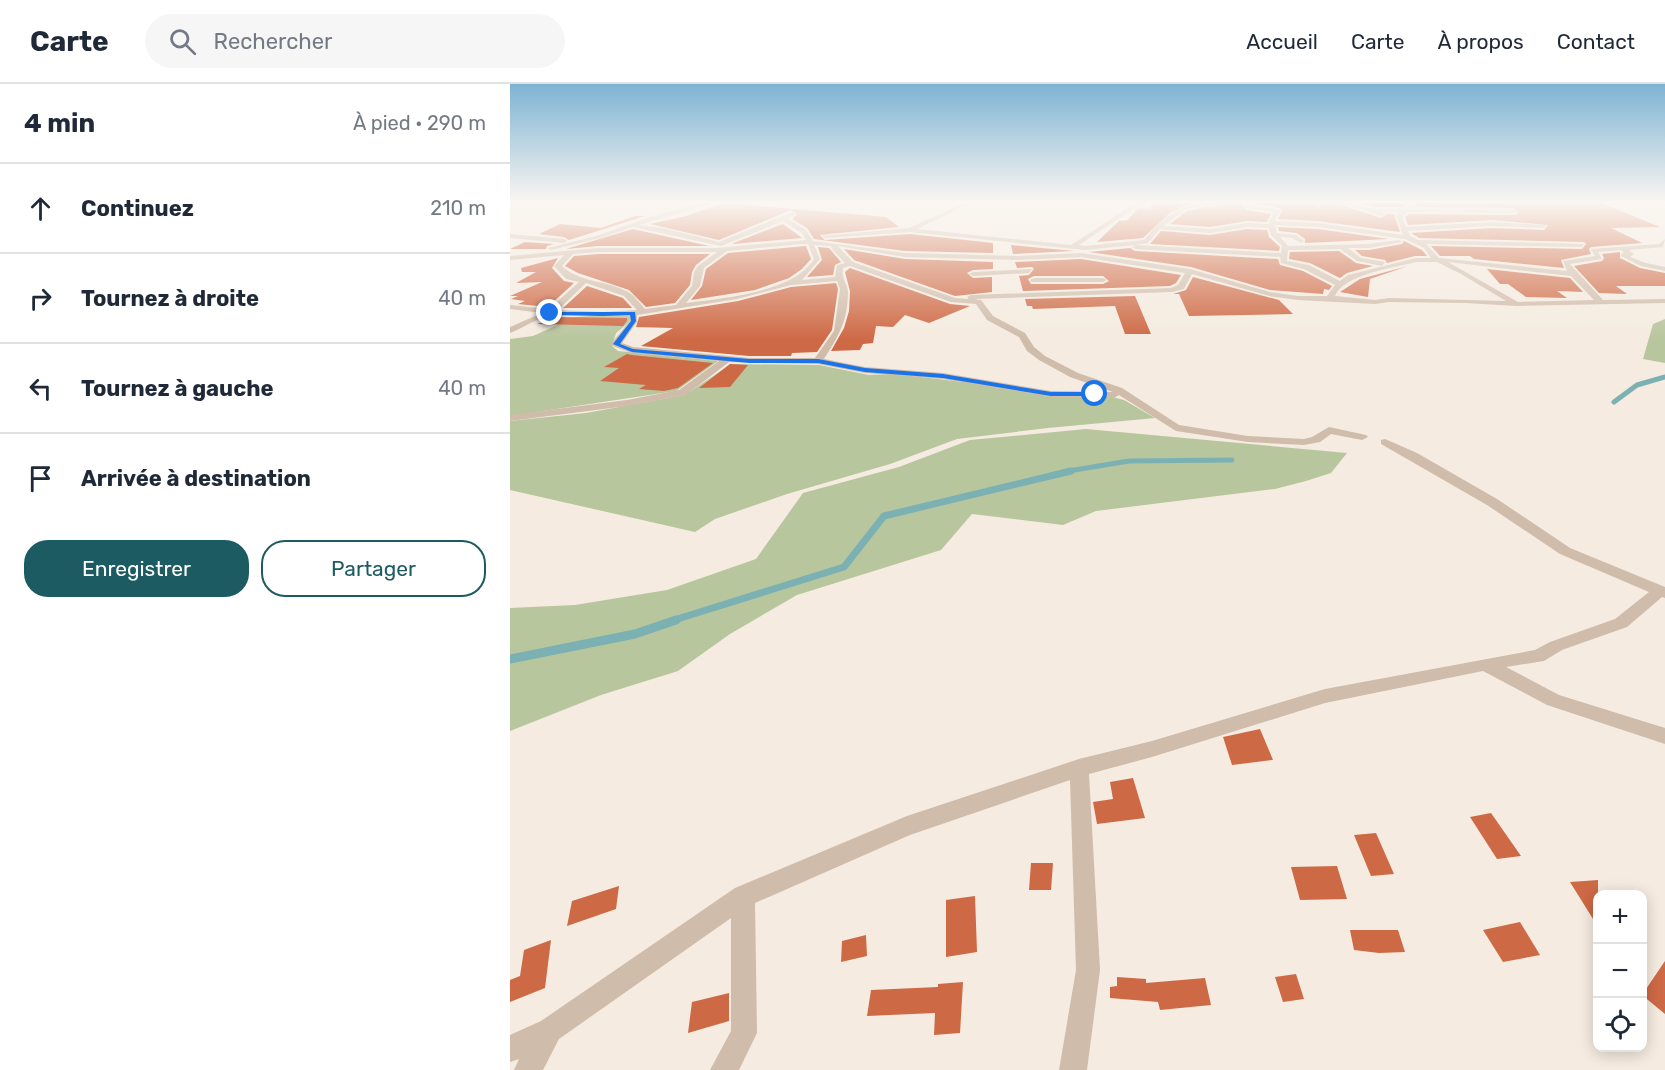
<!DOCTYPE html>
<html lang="fr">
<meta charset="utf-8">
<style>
:root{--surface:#fff;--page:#f6f6f7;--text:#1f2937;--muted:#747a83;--line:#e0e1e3;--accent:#1c5b61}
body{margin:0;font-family:Rubik,sans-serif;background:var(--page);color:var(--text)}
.controls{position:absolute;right:18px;bottom:18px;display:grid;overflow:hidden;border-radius:12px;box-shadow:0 3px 15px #0003}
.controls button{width:54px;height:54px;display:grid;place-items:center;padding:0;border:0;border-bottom:2px solid var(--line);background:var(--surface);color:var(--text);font:30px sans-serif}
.stop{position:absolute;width:18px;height:18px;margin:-14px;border:4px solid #1a73e8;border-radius:50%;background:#fff}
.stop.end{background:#1a73e8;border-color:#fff;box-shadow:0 2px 6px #0008}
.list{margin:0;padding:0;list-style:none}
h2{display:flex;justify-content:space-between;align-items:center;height:78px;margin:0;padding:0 24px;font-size:26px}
h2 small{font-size:20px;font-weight:400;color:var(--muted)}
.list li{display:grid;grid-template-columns:39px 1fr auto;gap:18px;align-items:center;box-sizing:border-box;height:90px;padding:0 24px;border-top:2px solid var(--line)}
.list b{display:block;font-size:22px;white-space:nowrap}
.list em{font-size:20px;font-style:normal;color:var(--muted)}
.actions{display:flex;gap:12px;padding:18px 24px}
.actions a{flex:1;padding:14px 0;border:2px solid var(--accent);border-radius:24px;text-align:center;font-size:21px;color:var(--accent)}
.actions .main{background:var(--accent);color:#fff}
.icon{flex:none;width:33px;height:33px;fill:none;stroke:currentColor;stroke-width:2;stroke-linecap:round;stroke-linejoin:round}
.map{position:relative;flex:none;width:1155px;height:986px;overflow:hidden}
header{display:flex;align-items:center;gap:36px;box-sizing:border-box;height:84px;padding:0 30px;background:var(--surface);border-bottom:2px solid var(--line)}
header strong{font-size:28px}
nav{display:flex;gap:33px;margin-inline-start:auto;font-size:21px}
.search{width:420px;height:54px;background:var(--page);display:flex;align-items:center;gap:15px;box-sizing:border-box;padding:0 21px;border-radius:33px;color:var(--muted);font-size:22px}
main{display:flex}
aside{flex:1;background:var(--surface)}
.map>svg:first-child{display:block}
</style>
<header>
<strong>Carte</strong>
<div class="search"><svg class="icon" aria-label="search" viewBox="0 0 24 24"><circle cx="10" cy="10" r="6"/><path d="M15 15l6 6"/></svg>Rechercher</div>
<nav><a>Accueil</a><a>Carte</a><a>À propos</a><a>Contact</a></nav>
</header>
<main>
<aside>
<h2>4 min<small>À pied · 290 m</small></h2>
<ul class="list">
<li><svg class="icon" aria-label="ahead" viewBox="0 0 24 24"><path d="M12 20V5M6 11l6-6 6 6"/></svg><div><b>Continuez</b></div><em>210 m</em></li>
<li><svg class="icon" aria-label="right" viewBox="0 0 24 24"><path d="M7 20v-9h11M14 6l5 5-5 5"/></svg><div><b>Tournez à droite</b></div><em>40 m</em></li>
<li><svg class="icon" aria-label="left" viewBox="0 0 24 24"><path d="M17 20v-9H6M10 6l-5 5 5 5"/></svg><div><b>Tournez à gauche</b></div><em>40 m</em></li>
<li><svg class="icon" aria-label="arrive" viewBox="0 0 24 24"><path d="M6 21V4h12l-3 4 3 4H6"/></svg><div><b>Arrivée à destination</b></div></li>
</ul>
<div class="actions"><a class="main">Enregistrer</a><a>Partager</a></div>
</aside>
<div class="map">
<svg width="1155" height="986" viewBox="0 0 1155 986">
<rect width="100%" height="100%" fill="#f5ebe0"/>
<path fill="#b8c69e" d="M 121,229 L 121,237 L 106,249 L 102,262 L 108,267 L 208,277 L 166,307 L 0,332 L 0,255 L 23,252 L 65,233 Z
M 1155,235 L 1155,279 L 1133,275 L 1143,240 Z
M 221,280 L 309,281 L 359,291 L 385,290 L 504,304 L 602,313 L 614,316 L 645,334 L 538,344 L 447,355 L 380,380 L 277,410 L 205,435 L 185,448 L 0,406 L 0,337 L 76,329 L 175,311 Z
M 576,345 L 837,369 L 821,389 L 796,397 L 765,405 L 586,427 L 553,441 L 462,430 L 431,466 L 287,511 L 220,550 L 168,587 L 91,611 L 0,647 L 0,524 L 65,521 L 157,506 L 246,475 L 293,409 L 389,383 L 460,356 Z"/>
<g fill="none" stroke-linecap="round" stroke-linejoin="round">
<path stroke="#7cb1b4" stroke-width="5" d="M 1104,318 L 1127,301 L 1155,293
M 552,388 L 619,377 L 722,376"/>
<path stroke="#7cb1b4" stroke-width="7" d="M 161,537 L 334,483 L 374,432 L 561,387"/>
<path stroke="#7cb1b4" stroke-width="9" d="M 0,575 L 125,550 L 166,536"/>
</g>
<path fill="#ce6945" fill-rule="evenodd" d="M 642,118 L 685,118 L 661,128 L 633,154 L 587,158 L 609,137 L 618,136 L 628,124 L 641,125 Z
M 722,118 L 732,118 L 736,126 L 761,130 L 757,138 L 737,137 L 700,143 L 660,140 L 677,127 Z
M 742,118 L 802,118 L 808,123 L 813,118 L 822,118 L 871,134 L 877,130 L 884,130 L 890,148 L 808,137 L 768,135 L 772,127 L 770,124 Z
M 847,118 L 892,118 L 895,123 L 863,123 Z
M 904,118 L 1089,118 L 1150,143 L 1101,144 L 1132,159 L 1081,163 L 1079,165 L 1081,170 L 1051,176 L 1054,184 L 964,175 L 960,172 L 930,172 L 921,162 L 1072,165 L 1076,160 L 1074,158 L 909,154 L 901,149 L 982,144 L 1034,146 L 1038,141 L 982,136 L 898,141 L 895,133 L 899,130 L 1006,131 L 1008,129 L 1004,124 L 908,123 Z
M 213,119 L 376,133 L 389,143 L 310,151 L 315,156 L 400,150 L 483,159 L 483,169 L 395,167 L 304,155 L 297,144 L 282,135 L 287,130 L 281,126 L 209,156 L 140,140 L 176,132 Z
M 125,132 L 135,132 L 59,156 L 54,153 L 29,150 L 50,140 L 91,144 Z
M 273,140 L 292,154 L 221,160 Z
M 768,143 L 808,145 L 879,155 L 795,159 L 795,155 L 787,149 L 769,147 Z
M 123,145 L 199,162 L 88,162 L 56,165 Z
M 737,145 L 757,146 L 759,153 L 770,163 L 769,167 L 640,160 L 651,147 L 700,151 Z
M 894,157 L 912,166 L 917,172 L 905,172 L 877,179 L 875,176 L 852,172 L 845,166 L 859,166 L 892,160 Z
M 15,158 L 44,160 L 37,162 L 36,165 L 0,165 Z
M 501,161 L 564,167 L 503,170 Z
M 296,162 L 301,175 L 292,185 L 279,194 L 245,206 L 181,216 L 192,202 L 196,185 L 218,169 Z
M 308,163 L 319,164 L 331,178 L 325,181 L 323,191 L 297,193 L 312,176 Z
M 620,164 L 625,167 L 768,175 L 770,181 L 793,187 L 822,202 L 819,206 L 814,205 L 813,210 L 760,206 L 681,183 L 579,168 Z
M 334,165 L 395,175 L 483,178 L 483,185 L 463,186 L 457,189 L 463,194 L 482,193 L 482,208 L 445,212 L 344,176 Z
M 829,167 L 846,179 L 863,182 L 837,189 L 830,194 L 800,179 L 779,175 L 780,168 Z
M 1110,168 L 1110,174 L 1130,184 L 1155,189 L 1155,202 L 1106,202 L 1117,210 L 1089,209 L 1064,182 L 1092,177 L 1094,174 L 1092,170 Z
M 88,170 L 200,170 L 186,181 L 182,188 L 180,201 L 165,219 L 136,223 L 119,206 L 68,189 L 55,182 L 64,172 Z
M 48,174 L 42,184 L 54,197 L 64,199 L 38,223 L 8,220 L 15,217 L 1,215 L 8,212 L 0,212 L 32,198 L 6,199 L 26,188 L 12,188 L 11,184 Z
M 571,175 L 671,191 L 666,199 L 660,202 L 513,207 L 509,192 L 519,191 L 524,185 L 522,183 L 507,184 L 505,178 ZM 524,192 L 593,192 L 599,197 L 593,200 L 521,200 L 518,195 Z
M 898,182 L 860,195 L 858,213 L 830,208 L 850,195 Z
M 340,184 L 440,220 L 460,222 L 419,239 L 395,231 L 383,243 L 366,242 L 363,259 L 353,260 L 350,266 L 321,267 L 334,244 L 339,227 L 340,207 L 335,188 Z
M 977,185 L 1060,194 L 1073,208 L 1047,207 L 1057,214 L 1016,213 L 998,200 L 990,200 Z
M 683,193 L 769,216 L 783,230 L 679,232 L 669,210 L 663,210 L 676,206 Z
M 326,199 L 328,205 L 322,246 L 307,268 L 282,269 L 281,272 L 239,272 L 131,262 L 163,244 L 126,243 L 129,233 L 228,217 L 281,203 Z
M 77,202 L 113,214 L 122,224 L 53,224 Z
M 625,212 L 641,250 L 615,250 L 605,222 L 523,225 L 522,222 L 517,222 L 515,215 Z
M 48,233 L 117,234 L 117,237 L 113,242 L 27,240 Z
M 117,270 L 122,271 L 203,279 L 168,304 L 154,307 L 129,305 L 136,301 L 90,297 L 109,284 L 94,283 Z
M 220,280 L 238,281 L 220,303 L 189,304 Z
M 750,645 L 763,676 L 722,681 L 713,653 Z
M 623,694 L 635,734 L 587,740 L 583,718 L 603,715 L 600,698 Z
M 981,729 L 1011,772 L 987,775 L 960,733 Z
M 866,749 L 884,790 L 861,792 L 844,751 Z
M 521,779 L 543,779 L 541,806 L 519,806 Z
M 827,782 L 837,815 L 790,816 L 781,783 Z
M 1088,796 L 1088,843 L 1060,798 Z
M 109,802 L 106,825 L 57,842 L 62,817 Z
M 465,812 L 467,868 L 436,873 L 436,816 Z
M 1010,838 L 1030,871 L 993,878 L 973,846 Z
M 840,846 L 888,846 L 895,868 L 869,869 L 844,866 Z
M 356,851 L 357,872 L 331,878 L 332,857 Z
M 41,856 L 35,904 L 0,918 L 0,896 L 10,892 L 14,866 Z
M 1155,877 L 1155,930 L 1132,911 Z
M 786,890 L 794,915 L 773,918 L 765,893 Z
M 607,893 L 636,895 L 636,899 L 695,894 L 701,921 L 650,926 L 648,918 L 600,914 L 600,903 L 607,902 Z
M 453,898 L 450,949 L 424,951 L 425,929 L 357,932 L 361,906 L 428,903 L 428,900 Z
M 219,909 L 219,937 L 178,949 L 182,918 Z"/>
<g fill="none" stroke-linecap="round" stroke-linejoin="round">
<path fill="#cfbcaa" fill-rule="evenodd" d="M 197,118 L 208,118 L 129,141 L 153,144 L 209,158 L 282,128 L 285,130 L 278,135 L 296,146 L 303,157 L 395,169 L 508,172 L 571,169 L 680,185 L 760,208 L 788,212 L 817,212 L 825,201 L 794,185 L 771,179 L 770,173 L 625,165 L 622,163 L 625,161 L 575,166 L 400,148 L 315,154 L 312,152 L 399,144 L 456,118 L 464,118 L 407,145 L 561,161 L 627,118 L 634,118 L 569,161 L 575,162 L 634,156 C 661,123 678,118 720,118 L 676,125 L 654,142 L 700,145 L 737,139 L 758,140 L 764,128 L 736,124 L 734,118 L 740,118 L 741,122 L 770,126 L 765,137 L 808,139 L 893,151 L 886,131 L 890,128 L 871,128 L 875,130 L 872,132 L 824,118 L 837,118 L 863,125 L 896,125 L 899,123 L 894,118 L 901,118 L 906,123 L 904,125 L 1004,126 L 1006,129 L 898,128 L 892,132 L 896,143 L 982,138 L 1036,141 L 1034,144 L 982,142 L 898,147 L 900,152 L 908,156 L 1074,160 L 1072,163 L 916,160 L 929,174 L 1057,187 L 1053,177 L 1085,172 L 1081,165 L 1149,160 L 1155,155 L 1153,163 L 1119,166 L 1124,170 L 1120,173 L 1136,179 L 1155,183 L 1155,187 L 1131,182 L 1111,172 L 1111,170 L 1114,169 L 1111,166 L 1088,168 L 1092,175 L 1060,180 L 1093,216 L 1155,215 L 1155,219 L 1007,222 L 955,219 L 879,218 L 865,220 L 788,216 L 759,212 L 682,190 L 674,205 L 662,208 L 464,215 L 471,216 L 483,232 L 515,249 L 524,263 L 535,272 L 568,289 L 612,304 L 669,341 L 738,352 L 794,355 L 802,353 L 819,343 L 856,351 L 858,353 L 852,356 L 821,350 L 810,358 L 794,361 L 738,358 L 666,347 L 609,311 L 604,314 L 541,313 L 433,295 L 355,289 L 308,280 L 219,278 L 176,311 L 117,322 L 0,337 L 0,331 L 117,316 L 169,306 L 209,277 L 122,269 L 103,262 L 101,260 L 119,238 L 119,232 C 93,234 63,227 39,232 C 25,235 13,244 0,249 L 0,243 L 32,229 L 0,225 L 0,221 L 39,225 L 69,198 L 56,195 L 44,182 L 54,171 L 0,176 L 0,172 L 88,164 L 206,164 L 296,156 L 292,149 L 273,137 L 211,162 L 123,143 L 90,154 L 41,166 L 38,164 L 86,152 L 152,129 ZM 765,141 L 808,143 L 895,155 L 914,164 L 921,174 L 906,174 L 838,191 L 830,197 L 799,181 L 777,177 L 778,166 L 830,165 L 847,177 L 872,182 L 875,178 L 851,174 L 838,164 L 859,164 L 892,158 L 889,156 L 859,160 L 778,162 L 770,153 L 782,154 L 791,159 L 794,157 L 786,151 L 767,149 ZM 737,143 L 759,144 L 761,151 L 772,162 L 771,169 L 625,161 L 638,159 L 650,145 L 700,149 ZM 291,160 L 298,160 L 304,175 C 283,209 212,214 176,219 L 190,202 L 194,184 L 217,167 ZM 304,161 L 321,162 L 322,165 L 335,179 L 327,181 L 325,193 L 292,196 L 310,175 ZM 328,162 L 395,173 L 508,176 L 571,173 L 675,189 L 668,201 L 661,204 L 461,211 L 457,213 L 459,215 L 445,214 L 343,178 ZM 88,168 L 207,168 L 188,182 L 184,188 L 182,202 L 166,221 L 135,225 C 130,219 124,211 118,208 C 97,196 70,199 52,182 L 63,170 ZM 906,178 L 927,178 L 951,190 L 996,217 L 879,214 L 865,216 L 825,212 C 834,190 884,184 906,178 ZM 938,178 L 1061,192 L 1084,216 L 1008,218 ZM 340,182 L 441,218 L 466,220 L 477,236 L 509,253 L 517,267 L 529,276 L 560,293 L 603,308 L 541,307 L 433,289 L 355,283 L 314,275 C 329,251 338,237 338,207 C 337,199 331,194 333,184 ZM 327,197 L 330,205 L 324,247 L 305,274 L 239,274 L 123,263 L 112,259 L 127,238 L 127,231 L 227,215 L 281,201 ZM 76,199 L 114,212 L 127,226 L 93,228 L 48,226 Z
M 804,118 L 810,118 L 811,119 L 808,121 Z
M 0,150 L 54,155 L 57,157 L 54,159 L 0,154 Z
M 522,185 L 519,189 L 463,192 L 459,190 L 463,188 Z
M 524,194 L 593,194 L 597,196 L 593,198 L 521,198 L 520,196 Z
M 875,355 L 907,369 L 987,415 L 1060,464 L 1155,503 L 1155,514 L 1152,513 L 1117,543 L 1052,566 L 1034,577 L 996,583 L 1049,611 L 1155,644 L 1155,660 L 1037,621 L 973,587 L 815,619 L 642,673 L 579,690 L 590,886 L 577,986 L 549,986 L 566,886 L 560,696 L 400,751 L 245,819 L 247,949 L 229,986 L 200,986 L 221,947 L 221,834 L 49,955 L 33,986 L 4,986 L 9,975 L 0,978 L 0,951 L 31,937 L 225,804 L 397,732 L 569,675 L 642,657 L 815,605 L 1025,566 L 1040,558 L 1105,535 L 1139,508 L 1050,470 L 977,421 L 871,360 L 871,356 Z"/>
</g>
<linearGradient id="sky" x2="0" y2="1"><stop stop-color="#7db3d3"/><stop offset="0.46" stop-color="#faf6f1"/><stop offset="1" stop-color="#faf6f1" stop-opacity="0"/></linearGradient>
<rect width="1155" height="256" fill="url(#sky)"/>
<path fill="#1a73e8" d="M 38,228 L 125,228 L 126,237 L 110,260 L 123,265 L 239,275 L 308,275 L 355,284 L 433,290 L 541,308 L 585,308 L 588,310 L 585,312 L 541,312 L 433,294 L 355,288 L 308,279 L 239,279 L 122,268 L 103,260 L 121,237 L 120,231 L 93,232 L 40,231 Z"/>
</svg>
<div class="controls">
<button>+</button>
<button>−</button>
<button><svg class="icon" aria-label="locate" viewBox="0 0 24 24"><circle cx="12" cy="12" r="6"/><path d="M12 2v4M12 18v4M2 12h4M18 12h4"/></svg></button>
</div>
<div class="stop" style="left:585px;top:310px"></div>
<div class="stop end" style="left:40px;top:229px"></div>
</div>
</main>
